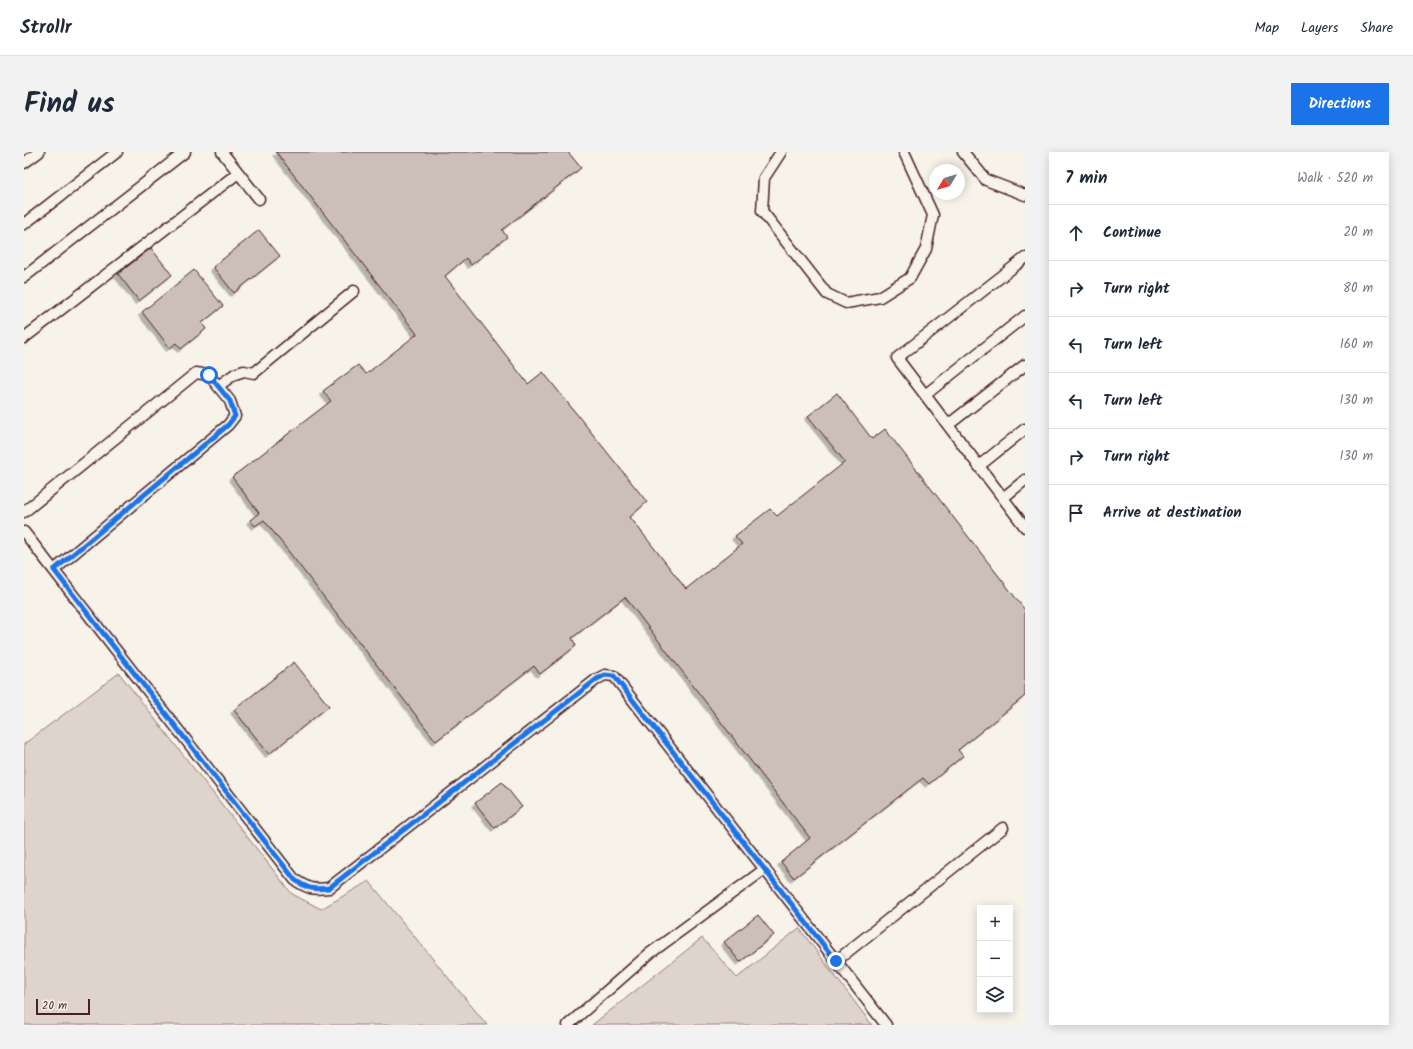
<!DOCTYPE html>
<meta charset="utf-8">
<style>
:root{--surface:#fff;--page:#f2f2f3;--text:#1f2937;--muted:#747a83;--line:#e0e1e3;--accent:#1a73e8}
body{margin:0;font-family:Kalam,sans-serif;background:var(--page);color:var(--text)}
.controls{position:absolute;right:12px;bottom:12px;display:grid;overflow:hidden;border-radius:0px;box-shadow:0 2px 10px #0003}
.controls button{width:36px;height:36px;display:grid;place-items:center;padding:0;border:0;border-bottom:1px solid var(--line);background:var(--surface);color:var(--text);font:20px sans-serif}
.compass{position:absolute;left:905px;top:12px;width:36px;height:36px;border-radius:50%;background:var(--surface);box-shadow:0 2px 10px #0003;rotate:232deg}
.scale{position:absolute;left:12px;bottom:10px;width:54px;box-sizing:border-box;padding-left:4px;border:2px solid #4a1f2b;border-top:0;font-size:11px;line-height:14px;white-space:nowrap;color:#4a1f2b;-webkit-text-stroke:3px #f7f3e8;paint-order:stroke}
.stop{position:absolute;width:12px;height:12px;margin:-9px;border:3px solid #1a73e8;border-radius:50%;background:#fff}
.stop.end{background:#1a73e8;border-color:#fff;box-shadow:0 1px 4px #0008}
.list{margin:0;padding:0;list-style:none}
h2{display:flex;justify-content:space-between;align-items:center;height:52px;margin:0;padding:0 16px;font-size:17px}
h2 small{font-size:13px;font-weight:400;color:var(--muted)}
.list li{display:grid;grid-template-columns:26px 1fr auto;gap:12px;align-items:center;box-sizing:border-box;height:56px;padding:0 16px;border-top:1px solid var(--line)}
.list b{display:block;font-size:15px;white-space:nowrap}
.list em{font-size:13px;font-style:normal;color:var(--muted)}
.icon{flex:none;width:22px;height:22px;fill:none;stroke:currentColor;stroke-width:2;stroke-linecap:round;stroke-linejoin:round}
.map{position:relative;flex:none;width:1001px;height:873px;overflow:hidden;border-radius:0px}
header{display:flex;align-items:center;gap:24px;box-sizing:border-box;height:56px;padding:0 20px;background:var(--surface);border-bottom:1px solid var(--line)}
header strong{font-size:19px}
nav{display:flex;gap:22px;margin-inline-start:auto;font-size:14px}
.intro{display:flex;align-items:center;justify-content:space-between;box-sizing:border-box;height:96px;padding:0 24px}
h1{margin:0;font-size:28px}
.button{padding:10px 18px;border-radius:0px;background:var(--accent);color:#fff;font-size:14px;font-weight:700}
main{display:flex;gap:24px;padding:0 24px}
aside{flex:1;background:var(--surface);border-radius:0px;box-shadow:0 2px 10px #0003}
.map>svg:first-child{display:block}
</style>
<header>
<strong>Strollr</strong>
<nav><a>Map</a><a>Layers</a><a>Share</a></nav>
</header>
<div class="intro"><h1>Find us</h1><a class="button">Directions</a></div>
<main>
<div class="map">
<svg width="1001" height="873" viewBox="0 0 1001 873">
<defs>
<filter id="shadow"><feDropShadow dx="-3.5" dy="3.5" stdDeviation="0" flood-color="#0004"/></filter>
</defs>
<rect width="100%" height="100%" fill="#f7f3e8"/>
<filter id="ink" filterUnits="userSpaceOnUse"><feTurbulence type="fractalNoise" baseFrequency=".025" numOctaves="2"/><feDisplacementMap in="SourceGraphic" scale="8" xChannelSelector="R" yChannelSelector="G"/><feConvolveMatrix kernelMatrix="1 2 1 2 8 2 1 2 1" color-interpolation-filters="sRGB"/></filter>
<g filter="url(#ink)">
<path fill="#ded4cc" stroke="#947a7c" d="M 95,521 L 268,742 L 297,757 L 345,729 L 463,873 L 0,873 L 0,592 Z
M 775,776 L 848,873 L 568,873 L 678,786 L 713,826 Z"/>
<path fill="#ccbfb9" stroke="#4a1f2b" filter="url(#shadow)" d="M 252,0 L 544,0 L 557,16 L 478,78 L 483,85 L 447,113 L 442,106 L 421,124 L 504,232 L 519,220 L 623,350 L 606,365 L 662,437 L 718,392 L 711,384 L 746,357 L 753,364 L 821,310 L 784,264 L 813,241 L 848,287 L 861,277 L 1001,458 L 1001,544 L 934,598 L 939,604 L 905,632 L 899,626 L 770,726 L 757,710 L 786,686 L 601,445 L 548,486 L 552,494 L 516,522 L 510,514 L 412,589 L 240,368 L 231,374 L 226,368 L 235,361 L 208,325 L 307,249 L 299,239 L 334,213 L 342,222 L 393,182 Z
M 235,78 L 256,104 L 210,141 L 189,115 Z
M 127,96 L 148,123 L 115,149 L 94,122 Z
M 170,118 L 199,154 L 178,171 L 182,177 L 157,197 L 152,191 L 146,196 L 118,160 Z
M 270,510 L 305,554 L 245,602 L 210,558 Z
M 478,630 L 498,655 L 471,676 L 451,651 Z
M 734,763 L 750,783 L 716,810 L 700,790 Z"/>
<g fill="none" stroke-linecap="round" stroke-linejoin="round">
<g stroke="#4a1f2b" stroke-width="13">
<path id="lane" d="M 198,0 L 235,47
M 757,0 L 740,26 L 738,59 L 803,142 L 822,151 L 856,145 L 886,126 L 902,97 L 909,63 L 880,0
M 939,0 L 962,28 L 1001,43
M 0,11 L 15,0
M 0,72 L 93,0
M 1001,106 L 873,206 L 1001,375
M 0,125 L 161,0
M 0,186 L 214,21
M 194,234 L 211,222 L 220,219 L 230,221 L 330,139
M 901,243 L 1001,164
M 924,273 L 1001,213
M 955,314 L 1001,277
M 979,346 L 1001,328
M 0,360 L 172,221 L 185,223 L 206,249 L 211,264 L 204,273 L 30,418
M 0,380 L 271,728 C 285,737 288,738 305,736 L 573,527 L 581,523 L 590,524 L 862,873
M 812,809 L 979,676
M 544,873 L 625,802 L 741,717"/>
</g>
<use href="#lane" stroke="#f7f3e8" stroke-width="10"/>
</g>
</g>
<g fill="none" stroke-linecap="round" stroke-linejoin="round" filter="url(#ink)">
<path stroke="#1a73e8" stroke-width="5" d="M 185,223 L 206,249 L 211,264 L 204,273 L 30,418 L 271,728 C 284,737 289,738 305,736 L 573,527 L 581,523 L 590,524 L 812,809"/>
</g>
</svg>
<div class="controls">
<button>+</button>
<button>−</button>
<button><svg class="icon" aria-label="layers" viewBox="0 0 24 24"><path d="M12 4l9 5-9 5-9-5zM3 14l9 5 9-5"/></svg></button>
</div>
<svg class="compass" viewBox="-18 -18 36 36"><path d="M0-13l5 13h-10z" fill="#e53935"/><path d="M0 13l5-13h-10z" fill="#747a83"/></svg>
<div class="scale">20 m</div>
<div class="stop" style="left:185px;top:223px"></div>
<div class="stop end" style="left:812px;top:809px"></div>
</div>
<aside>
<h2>7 min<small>Walk · 520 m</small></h2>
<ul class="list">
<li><svg class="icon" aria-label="ahead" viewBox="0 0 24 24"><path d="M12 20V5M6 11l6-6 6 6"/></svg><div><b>Continue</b></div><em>20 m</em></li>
<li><svg class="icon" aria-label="right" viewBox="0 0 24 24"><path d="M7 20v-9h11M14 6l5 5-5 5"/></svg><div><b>Turn right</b></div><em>80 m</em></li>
<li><svg class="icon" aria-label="left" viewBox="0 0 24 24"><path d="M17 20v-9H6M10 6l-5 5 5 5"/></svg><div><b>Turn left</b></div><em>160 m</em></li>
<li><svg class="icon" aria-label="left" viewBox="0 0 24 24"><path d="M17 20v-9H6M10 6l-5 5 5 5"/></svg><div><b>Turn left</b></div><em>130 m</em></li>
<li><svg class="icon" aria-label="right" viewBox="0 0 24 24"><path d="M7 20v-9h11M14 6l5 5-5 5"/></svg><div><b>Turn right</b></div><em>130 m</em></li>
<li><svg class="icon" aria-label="arrive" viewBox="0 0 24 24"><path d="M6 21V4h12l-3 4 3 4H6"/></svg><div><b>Arrive at destination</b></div></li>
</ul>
</aside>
</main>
